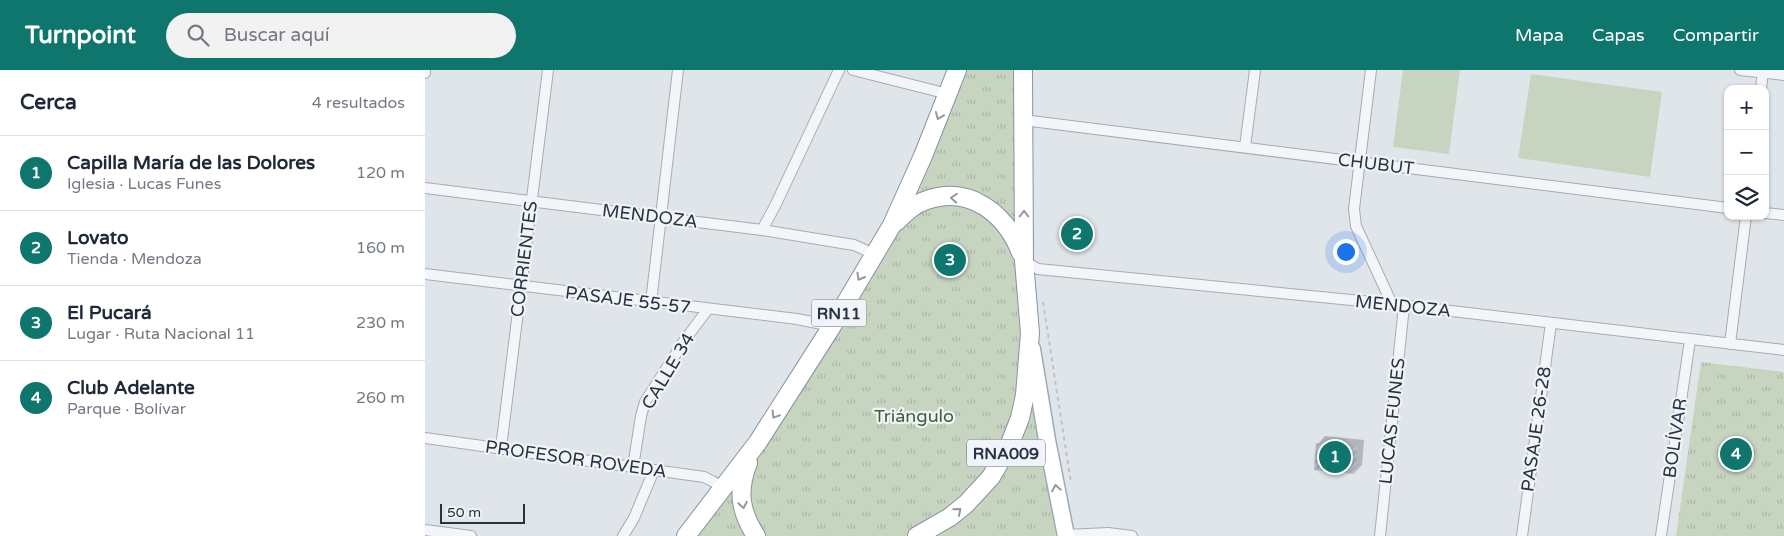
<!DOCTYPE html>
<html lang="es">
<meta charset="utf-8">
<style>
:root{--surface:#fff;--page:#f2f2f3;--text:#1f2937;--muted:#747a83;--line:#e0e1e3;--accent:#0f766e}
body{margin:0;font-family:"Varela Round",sans-serif;background:var(--page);color:var(--text)}
.controls{position:absolute;right:15px;top:15px;display:grid;overflow:hidden;border-radius:10px;box-shadow:0 1px 4px #0004}
.controls button{width:45px;height:45px;display:grid;place-items:center;padding:0;border:0;border-bottom:1px solid var(--line);background:var(--surface);color:var(--text);font:25px sans-serif}
.scale{position:absolute;left:15px;bottom:12px;width:85px;box-sizing:border-box;padding-left:5px;border:2px solid #273343;border-top:0;font-size:14px;line-height:18px;white-space:nowrap;color:#273343;-webkit-text-stroke:4px #f0f3f7;paint-order:stroke}
.you{position:absolute;left:920px;top:181px;width:18px;height:18px;margin:-12px;border:4px solid #fff;border-radius:50%;background:#1a73e8;box-shadow:0 0 0 8px #1a73e833}
.badge{display:grid;place-items:center;width:32px;height:32px;border-radius:50%;background:var(--accent);color:#fff;font-size:16px;font-weight:700}
.pin{position:absolute;translate:-50% -50%;border:2px solid #fff;box-shadow:0 1px 5px #0006}
.list{margin:0;padding:0;list-style:none}
h2{display:flex;justify-content:space-between;align-items:center;height:65px;margin:0;padding:0 20px;font-size:21px}
h2 small{font-size:16px;font-weight:400;color:var(--muted)}
.list li{display:grid;grid-template-columns:32px 1fr auto;gap:15px;align-items:center;box-sizing:border-box;height:75px;padding:0 20px;border-top:1px solid var(--line)}
.list b{display:block;font-size:19px;white-space:nowrap}
.list p{margin:0;font-size:16px;white-space:nowrap;color:var(--muted)}
.list em{font-size:16px;font-style:normal;color:var(--muted)}
.icon{flex:none;width:28px;height:28px;fill:none;stroke:currentColor;stroke-width:2;stroke-linecap:round;stroke-linejoin:round}
.map{position:relative;flex:none;width:1359px;height:466px;overflow:hidden}
header{display:flex;align-items:center;gap:30px;box-sizing:border-box;height:70px;padding:0 25px;background:var(--accent);color:#fff}
header strong{font-size:24px}
nav{display:flex;gap:28px;margin-inline-start:auto;font-size:18px}
.search{width:350px;height:45px;background:var(--page);display:flex;align-items:center;gap:12px;box-sizing:border-box;padding:0 18px;border-radius:28px;color:var(--muted);font-size:19px}
main{display:flex}
aside{flex:1;background:var(--surface)}
.map>svg:first-child{display:block}
</style>
<header>
<strong>Turnpoint</strong>
<div class="search"><svg class="icon" aria-label="search" viewBox="0 0 24 24"><circle cx="10" cy="10" r="6"/><path d="M15 15l6 6"/></svg>Buscar aquí</div>
<nav><a>Mapa</a><a>Capas</a><a>Compartir</a></nav>
</header>
<main>
<aside>
<h2>Cerca<small>4 resultados</small></h2>
<ul class="list">
<li><span class="badge">1</span><div><b>Capilla María de las Dolores</b><p>Iglesia · Lucas Funes</p></div><em>120 m</em></li>
<li><span class="badge">2</span><div><b>Lovato</b><p>Tienda · Mendoza</p></div><em>160 m</em></li>
<li><span class="badge">3</span><div><b>El Pucará</b><p>Lugar · Ruta Nacional 11</p></div><em>230 m</em></li>
<li><span class="badge">4</span><div><b>Club Adelante</b><p>Parque · Bolívar</p></div><em>260 m</em></li>
</ul>
</aside>
<div class="map">
<svg width="1359" height="466" viewBox="0 0 1359 466">
<defs>
<pattern id="grass-tufts" width="24" height="20" patternUnits="userSpaceOnUse" patternTransform="scale(1.25)"><rect width="24" height="20" fill="#c7d5c0"/><path d="M3 7l-1-3M5 7V3M7 7l1-3M15 17l-1-3M17 17v-4M19 17l1-3" fill="none" stroke="#abb7a6"/></pattern>
<pattern id="building-hatch" width="6" height="6" patternUnits="userSpaceOnUse" patternTransform="scale(1.25)"><rect width="6" height="6" fill="#b9c1cb"/><path d="M-1 1l2-2M0 6l6-6M5 7l2-2" fill="none" stroke="#9fa6b0"/></pattern>
</defs>
<rect width="100%" height="100%" fill="#e0e5ea"/>
<path fill="url(#grass-tufts)" d="M 533,0 L 590,0 L 596,256 L 631,466 L 261,466 L 449,184 Z
M 1276,292 L 1359,302 L 1359,466 L 1251,466 Z"/>
<path fill="#c7d5c0" d="M 978,0 L 1035,0 L 1024,84 L 968,77 Z
M 1106,4 L 1237,22 L 1225,107 L 1093,88 Z"/>
<path fill="#0003" d="M 900,366 L 939,370 L 937,395 L 929,403 L 893,374 Z"/>
<path fill="url(#building-hatch)" d="M 891,373 L 932,377 L 930,404 L 889,400 Z"/>
<g fill="none" stroke-linecap="round" stroke-linejoin="round">
<g stroke="#a5acb5" stroke-width="12">
<path id="street" d="M 428,0 L 523,24
M 946,0 L 929,139 L 931,156 L 967,234
M 1315,0 L 1359,5
M 0,3 L 0,0
M 1336,19 L 1338,0
M 598,50 L 1303,138
M 820,77 L 830,0
M 0,118 L 337,160 L 429,175 L 449,184
M 1340,143 L 1359,145
M 337,160 L 350,136 L 414,0
M 599,191 L 613,199 L 967,234 L 1359,280
M 0,204 L 372,249 L 407,256
M 226,232 L 253,0
M 1305,274 L 1321,146
M 0,368 L 279,407 L 287,411 L 299,418
M 76,378 L 123,0
M 208,397 L 216,346 L 220,332 L 259,271 L 283,239
M 0,460 L 46,466
M 641,465 L 683,463 L 707,466
M 198,466 L 209,448 L 229,400
M 955,466 L 979,236
M 1097,466 L 1126,253
M 1236,466 L 1265,270"/>
</g>
<g stroke="#9eaab7" stroke-width="19">
<path id="primary" d="M 607,279 L 622,370 L 641,466"/>
</g>
<g stroke="#8693a2" stroke-width="20">
<path id="highway" d="M 471,152 C 480,143 489,134 502,130 C 545,115 581,144 596,183
M 323,393 C 312,421 315,441 331,466
M 261,466 L 333,372 L 407,256 L 467,155 L 498,86 L 532,0
M 492,466 L 525,447 L 541,434 L 566,407 L 584,376 L 595,348 L 600,325 L 605,263 L 599,191 L 598,0"/>
</g>
<path stroke="#bec3c9" stroke-width="2" stroke-dasharray="4 4" stroke-linecap="butt" d="M 618,232 L 646,413"/>
<use href="#street" stroke="#f3f5f8" stroke-width="10"/>
<use href="#primary" stroke="#fff" stroke-width="16"/>
<use href="#highway" stroke="#fff" stroke-width="18"/>
</g>
<defs><path id="oneway-chevron" d="M-2-3.5L2.5 0L-2 3.5" fill="none" stroke-width="1.6" stroke-linecap="round" stroke-linejoin="round" transform="scale(1.25)"/></defs>
<g stroke="#9399a1">
<use href="#oneway-chevron" transform="translate(514 46) rotate(112)"/>
<use href="#oneway-chevron" transform="translate(529 128) rotate(-175)"/>
<use href="#oneway-chevron" transform="translate(599 144) rotate(-90)"/>
<use href="#oneway-chevron" transform="translate(435 207) rotate(120)"/>
<use href="#oneway-chevron" transform="translate(350 345) rotate(122)"/>
<use href="#oneway-chevron" transform="translate(631 418) rotate(-100)"/>
<use href="#oneway-chevron" transform="translate(318 435) rotate(80)"/>
<use href="#oneway-chevron" transform="translate(533 441) rotate(-40)"/>
</g>
<g text-anchor="middle" stroke-width="4.5" stroke-linejoin="round" paint-order="stroke">
<g fill="#f0f3f7" stroke="#636d79" stroke-width="1">
<rect x="386.5" y="229.5" width="55" height="27" rx="4"/>
<rect x="542" y="369.5" width="78" height="27" rx="4"/>
</g>
<g font-size="16" font-weight="bold" fill="#273343">
<text x="414" y="249">RN11</text>
<text x="581" y="389">RNA009</text>
</g>
<g font-size="18" fill="#273343" stroke="#f0f3f7">
<text transform="translate(951 94) rotate(7)" y="6">CHUBUT</text>
<text transform="translate(225 146) rotate(7)" y="6">MENDOZA</text>
<text transform="translate(99 189) rotate(-83)" y="6">CORRIENTES</text>
<text transform="translate(203 230) rotate(7)" y="6">PASAJE 55-57</text>
<text transform="translate(978 236) rotate(6)" y="6">MENDOZA</text>
<text transform="translate(243 301) rotate(-59)" y="6">CALLE 34</text>
<text transform="translate(967 351) rotate(-84)" y="6">LUCAS FUNES</text>
<text transform="translate(1111 359) rotate(-82)" y="6">PASAJE 26-28</text>
<text transform="translate(1250 368) rotate(-82)" y="6">BOLÍVAR</text>
<text transform="translate(151 389) rotate(8)" y="6">PROFESOR ROVEDA</text>
</g>
<g font-size="18" fill="#3e6133" stroke="#f0f3f7">
<text x="489" y="352">Triángulo</text>
</g>
</g>
</svg>
<div class="controls">
<button>+</button>
<button>−</button>
<button><svg class="icon" aria-label="layers" viewBox="0 0 24 24"><path d="M12 4l9 5-9 5-9-5zM3 14l9 5 9-5"/></svg></button>
</div>
<div class="scale">50 m</div>
<div class="you"></div>
<div class="pin badge" style="left:910px;top:387px">1</div>
<div class="pin badge" style="left:652px;top:164px">2</div>
<div class="pin badge" style="left:525px;top:190px">3</div>
<div class="pin badge" style="left:1311px;top:384px">4</div>
</div>
</main>
